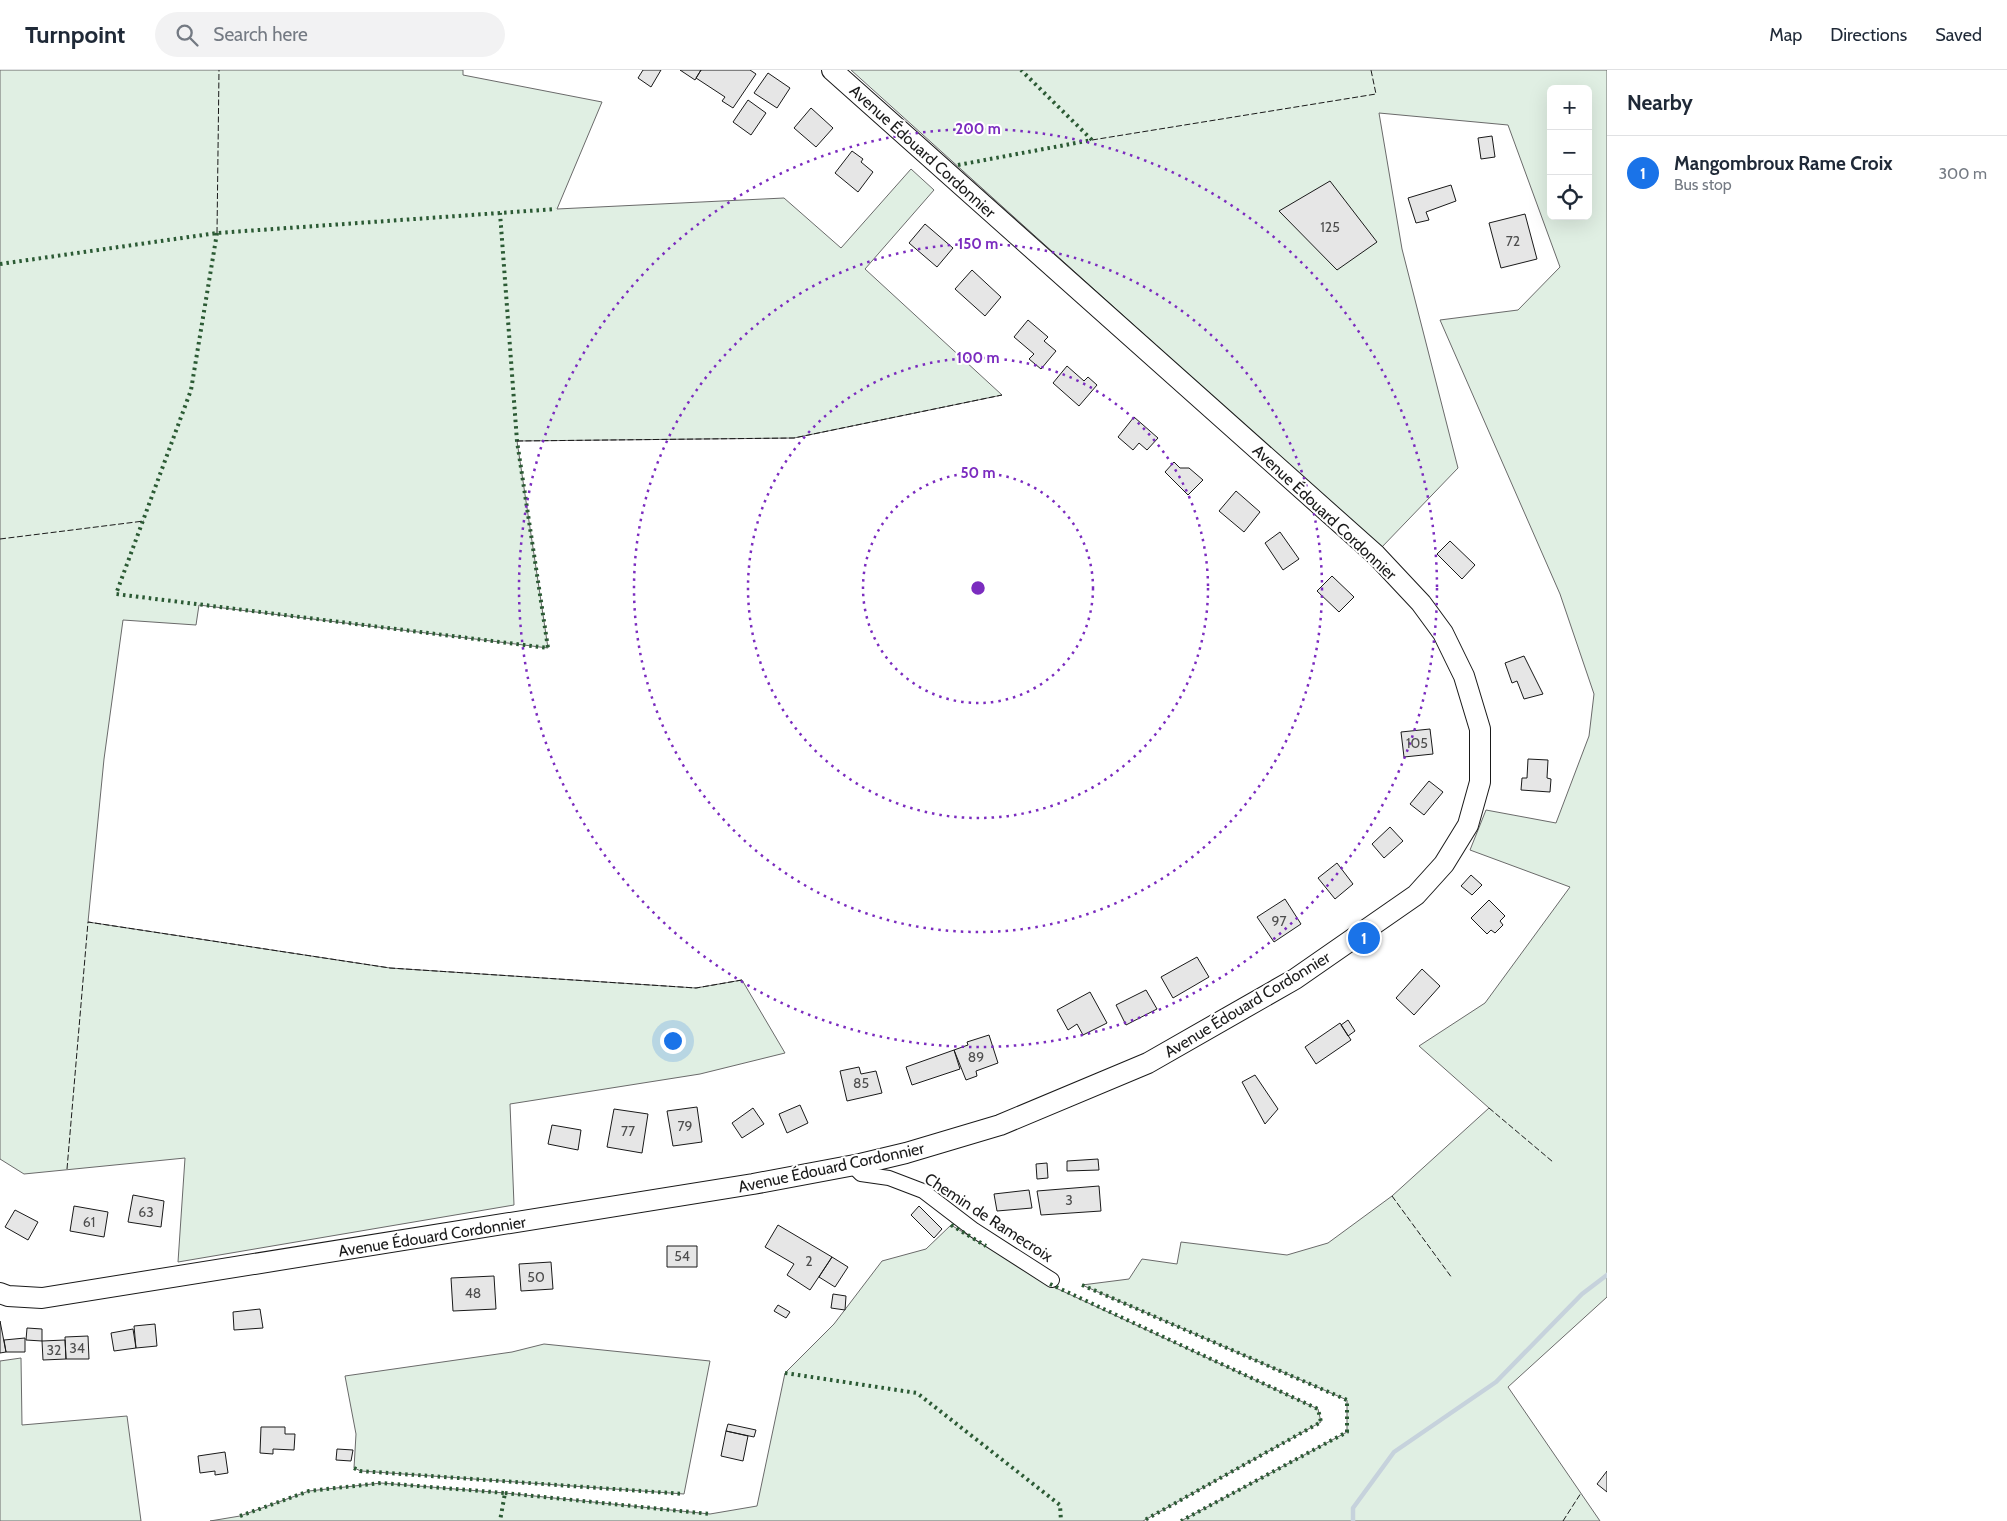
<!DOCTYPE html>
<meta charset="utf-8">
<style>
:root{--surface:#fff;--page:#f2f2f3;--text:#1f2937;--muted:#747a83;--line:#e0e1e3;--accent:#1a73e8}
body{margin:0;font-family:Cabin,sans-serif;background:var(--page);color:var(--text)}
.controls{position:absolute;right:15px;top:15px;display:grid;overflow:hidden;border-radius:8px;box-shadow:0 5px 20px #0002}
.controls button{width:45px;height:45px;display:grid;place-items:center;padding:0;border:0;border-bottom:1px solid var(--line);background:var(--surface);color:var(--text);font:25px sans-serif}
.you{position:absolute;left:672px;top:970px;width:18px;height:18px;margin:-12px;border:4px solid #fff;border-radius:50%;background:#1a73e8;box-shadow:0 0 0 8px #1a73e833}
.badge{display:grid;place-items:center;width:32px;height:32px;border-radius:50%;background:var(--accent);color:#fff;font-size:16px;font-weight:700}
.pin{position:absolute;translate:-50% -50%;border:2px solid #fff;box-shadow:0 1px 5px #0006}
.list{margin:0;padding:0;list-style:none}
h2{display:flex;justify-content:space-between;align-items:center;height:65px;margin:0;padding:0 20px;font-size:21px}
h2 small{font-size:16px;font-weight:400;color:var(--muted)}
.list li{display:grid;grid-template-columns:32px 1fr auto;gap:15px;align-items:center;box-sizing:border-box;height:75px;padding:0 20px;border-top:1px solid var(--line)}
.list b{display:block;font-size:19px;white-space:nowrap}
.list p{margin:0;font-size:16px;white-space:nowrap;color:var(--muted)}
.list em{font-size:16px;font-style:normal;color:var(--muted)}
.icon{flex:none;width:28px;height:28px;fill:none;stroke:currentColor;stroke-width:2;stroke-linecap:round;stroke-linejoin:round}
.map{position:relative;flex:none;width:1607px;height:1451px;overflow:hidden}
header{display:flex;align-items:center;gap:30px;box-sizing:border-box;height:70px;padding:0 25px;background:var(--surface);border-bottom:1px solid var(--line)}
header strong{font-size:24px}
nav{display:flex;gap:28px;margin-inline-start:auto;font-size:18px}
.search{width:350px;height:45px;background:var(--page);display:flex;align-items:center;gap:12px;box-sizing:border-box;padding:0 18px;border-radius:28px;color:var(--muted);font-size:19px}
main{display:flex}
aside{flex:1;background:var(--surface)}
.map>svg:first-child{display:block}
</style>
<header>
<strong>Turnpoint</strong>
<div class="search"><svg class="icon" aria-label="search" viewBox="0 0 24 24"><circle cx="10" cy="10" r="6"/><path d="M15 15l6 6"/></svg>Search here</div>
<nav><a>Map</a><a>Directions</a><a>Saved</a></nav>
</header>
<main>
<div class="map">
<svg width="1607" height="1451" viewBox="0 0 1607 1451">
<rect width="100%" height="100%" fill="#fff"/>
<path fill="#e0efe3" stroke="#6a6a6a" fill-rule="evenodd" d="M 0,0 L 463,0 L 463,5 L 602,32 L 557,139 L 784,128 L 841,178 L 911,99 L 934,120 L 865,199 L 1002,325 L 794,368 L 517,371 L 548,578 L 199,535 L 196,555 L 123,550 L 104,689 L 88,852 L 390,898 L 696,918 L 742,910 L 785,983 L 700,1004 L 510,1034 L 514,1135 L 178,1192 L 185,1088 L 24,1104 L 0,1089 Z
M 851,0 L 1607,0 L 1607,1227 L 1508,1317 L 1600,1451 L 1181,1451 L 1347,1362 L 1347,1330 L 1082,1215 L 1129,1209 L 1142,1189 L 1177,1194 L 1181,1172 L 1287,1185 L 1328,1173 L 1392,1126 L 1489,1038 L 1419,976 L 1485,933 L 1570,817 L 1470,780 L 1486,740 L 1556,753 L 1589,666 L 1594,624 L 1560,524 L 1440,250 L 1518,240 L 1560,197 L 1508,55 L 1379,43 L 1402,179 L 1458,398 L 1381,478 ZM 1551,19 L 1588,19 L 1588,146 L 1551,146 Z
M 951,1155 L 1058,1219 L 1318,1339 L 1321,1352 L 1143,1451 L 210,1451 L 240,1446 L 309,1421 L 381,1413 L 505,1423 L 710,1444 L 757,1436 L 785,1303 L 834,1254 L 882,1191 L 926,1179 Z
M 544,1274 L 710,1291 L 684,1424 L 361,1401 L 354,1398 L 356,1364 L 345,1306 L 512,1282 Z
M 21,1288 L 22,1355 L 127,1346 L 141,1451 L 0,1451 L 0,1291 Z"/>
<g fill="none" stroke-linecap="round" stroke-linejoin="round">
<path stroke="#c6d2dc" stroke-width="4.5" d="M 1353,1451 L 1353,1438 L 1394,1382 L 1496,1312 L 1582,1224 L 1607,1205"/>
</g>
<path fill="#e6e6e6" stroke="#1a1a1a" d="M 643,0 L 661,0 L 651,17 L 638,8 Z
M 680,0 L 701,0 L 695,10 Z
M 701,0 L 750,0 L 756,4 L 733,38 L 722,31 L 725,27 L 696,8 Z
M 768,3 L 790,18 L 777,38 L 754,23 Z
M 748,30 L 766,43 L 751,65 L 733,52 Z
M 811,38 L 833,58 L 816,77 L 794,58 Z
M 1492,66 L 1495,87 L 1481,89 L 1478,68 Z
M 852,81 L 863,89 L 861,92 L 873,102 L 858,122 L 835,103 Z
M 1330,111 L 1377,172 L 1337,200 L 1279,141 Z
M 1451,115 L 1456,131 L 1426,142 L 1429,150 L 1416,153 L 1408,128 Z
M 1525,144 L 1537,189 L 1501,198 L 1489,153 Z
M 925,154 L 953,178 L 937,197 L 909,173 Z
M 972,200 L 1001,227 L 985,246 L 955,219 Z
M 1028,250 L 1048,267 L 1044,271 L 1056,281 L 1041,299 L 1029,289 L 1034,284 L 1014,267 Z
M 1067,296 L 1084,311 L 1088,307 L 1097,315 L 1079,336 L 1053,313 Z
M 1134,347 L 1158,368 L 1147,380 L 1139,373 L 1133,380 L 1118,367 Z
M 1174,392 L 1180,398 L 1189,398 L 1203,410 L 1188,425 L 1165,402 Z
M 1236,421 L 1260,442 L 1244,462 L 1219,441 Z
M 1280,462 L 1299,489 L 1283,500 L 1265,473 Z
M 1450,471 L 1475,495 L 1462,509 L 1437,484 Z
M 1332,506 L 1354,527 L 1339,542 L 1317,521 Z
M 1524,586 L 1543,624 L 1524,629 L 1517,611 L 1512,613 L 1505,593 Z
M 1430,659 L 1433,684 L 1404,687 L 1401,662 Z
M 1528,689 L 1548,690 L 1547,708 L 1551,709 L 1550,722 L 1521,720 L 1522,708 L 1527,708 Z
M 1429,711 L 1443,722 L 1424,745 L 1410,734 Z
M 1390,757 L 1403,771 L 1384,788 L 1372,774 Z
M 1337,793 L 1353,814 L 1335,829 L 1318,808 Z
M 1471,805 L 1482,815 L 1472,825 L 1461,816 Z
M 1285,829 L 1301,854 L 1274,872 L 1257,847 Z
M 1489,830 L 1505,846 L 1500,851 L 1503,855 L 1495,863 L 1491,860 L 1487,864 L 1471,848 Z
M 1197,887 L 1209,907 L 1173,928 L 1161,907 Z
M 1422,899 L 1440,916 L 1414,945 L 1396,928 Z
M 1146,920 L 1157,939 L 1126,955 L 1116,935 Z
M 1090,922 L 1107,953 L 1083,965 L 1077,954 L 1068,960 L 1057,940 Z
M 1348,950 L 1355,961 L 1348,966 L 1341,955 Z
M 1340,953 L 1351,970 L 1316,994 L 1305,977 Z
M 989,965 L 998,993 L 976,1001 L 977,1006 L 966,1010 L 954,980 L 968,975 L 967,972 Z
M 954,980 L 960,999 L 912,1015 L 906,997 Z
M 859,997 L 861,1004 L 876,1001 L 882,1023 L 847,1031 L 840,1001 Z
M 1255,1005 L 1278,1039 L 1265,1054 L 1242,1012 Z
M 800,1035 L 808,1053 L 787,1063 L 779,1044 Z
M 697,1037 L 702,1072 L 673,1076 L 667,1041 Z
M 753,1038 L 764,1054 L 742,1068 L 732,1053 Z
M 614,1039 L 648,1044 L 642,1083 L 607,1077 Z
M 552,1055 L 581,1060 L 578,1080 L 548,1074 Z
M 1098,1089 L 1099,1100 L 1067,1101 L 1067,1091 Z
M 1047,1093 L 1048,1108 L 1037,1109 L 1036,1094 Z
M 1099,1116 L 1101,1141 L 1041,1145 L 1037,1121 Z
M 1029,1120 L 1032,1138 L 997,1141 L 994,1124 Z
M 133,1125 L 164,1131 L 161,1157 L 128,1152 Z
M 74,1136 L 108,1142 L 104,1167 L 70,1161 Z
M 919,1136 L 942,1159 L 934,1168 L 911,1145 Z
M 15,1140 L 38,1152 L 28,1170 L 5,1157 Z
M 778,1155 L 832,1187 L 810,1220 L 787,1205 L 794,1194 L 765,1177 Z
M 667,1176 L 697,1176 L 697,1197 L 667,1197 Z
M 832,1187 L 848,1197 L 835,1217 L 819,1207 Z
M 551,1192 L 553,1219 L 521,1221 L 519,1194 Z
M 494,1206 L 496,1239 L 453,1241 L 451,1208 Z
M 833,1224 L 846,1226 L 845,1240 L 831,1238 Z
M 778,1235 L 790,1242 L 786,1248 L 774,1241 Z
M 260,1239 L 263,1258 L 234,1260 L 233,1242 Z
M 0,1251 L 6,1282 L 0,1283 Z
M 155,1254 L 157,1276 L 136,1278 L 134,1256 Z
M 27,1258 L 42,1259 L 42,1271 L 26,1270 Z
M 133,1259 L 136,1278 L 114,1281 L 111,1263 Z
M 88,1266 L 89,1289 L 66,1289 L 65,1267 Z
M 25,1268 L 25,1282 L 6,1282 L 4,1270 Z
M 65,1270 L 66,1289 L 43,1290 L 42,1271 Z
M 728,1354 L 756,1360 L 754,1367 L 726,1361 Z
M 261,1357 L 285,1357 L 285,1364 L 295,1364 L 294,1380 L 273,1379 L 273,1384 L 260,1383 Z
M 726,1361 L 748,1366 L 743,1391 L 721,1386 Z
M 337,1379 L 353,1380 L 351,1391 L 336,1390 Z
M 225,1382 L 228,1403 L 215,1405 L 215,1401 L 200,1403 L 198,1386 Z
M 1607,1401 L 1607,1422 L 1597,1414 Z"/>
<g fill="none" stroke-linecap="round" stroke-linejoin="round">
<g stroke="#1a1a1a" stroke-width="16">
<path id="minor" d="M 852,1095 L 861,1104 L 889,1108 L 923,1121 L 974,1160 L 1052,1210"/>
</g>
<g stroke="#1a1a1a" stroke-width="22">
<path id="secondary" d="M 0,1223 L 8,1226 L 42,1228 L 753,1114 L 860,1094 L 906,1083 L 1000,1055 L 1148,993 L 1295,909 L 1416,825 L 1444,794 L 1468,755 L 1480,712 L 1480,659 L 1464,606 L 1443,563 L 1421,533 L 1376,485 L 832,0"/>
</g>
<use href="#minor" stroke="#fff" stroke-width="14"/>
<use href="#secondary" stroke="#fff" stroke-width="20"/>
<path stroke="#2b5a34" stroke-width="4" stroke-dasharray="2.5 4" stroke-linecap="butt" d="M 958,95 L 1092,70 L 1021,0
M 217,163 L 191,320 L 116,524 L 548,578 L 517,371 L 500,143
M 0,194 L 217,163 L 556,139
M 951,1155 L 986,1176
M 1050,1214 L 1318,1339 L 1321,1352 L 1143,1451
M 1082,1215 L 1347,1330 L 1347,1362 L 1181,1451
M 785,1303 L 917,1323 L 1060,1435 L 1061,1451
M 354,1398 L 360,1401 L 684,1424
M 505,1423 L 710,1444
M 240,1446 L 309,1421 L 381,1413 L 505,1423 L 500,1451"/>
<path stroke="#1a1a1a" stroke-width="1" stroke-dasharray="6 2.5" stroke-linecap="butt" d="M 1092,70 L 1376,24 L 1371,0
M 217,163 L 219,0
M 517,371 L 794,368 L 1002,325
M 0,469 L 144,451
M 1489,1038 L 1553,1092
M 67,1099 L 88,852 L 390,898 L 696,918 L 742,910
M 1392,1126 L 1452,1208
M 1563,1451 L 1581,1423"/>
</g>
<g fill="none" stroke="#7b2cbf" stroke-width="2.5" stroke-dasharray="2.5 5">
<circle cx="978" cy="518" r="115"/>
<circle cx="978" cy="518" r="230"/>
<circle cx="978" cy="518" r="344"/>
<circle cx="978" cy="518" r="459"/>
</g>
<g text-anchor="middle" stroke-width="4" stroke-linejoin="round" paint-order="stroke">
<g font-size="14" fill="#4d4d4d">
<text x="1330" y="162">125</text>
<text x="1513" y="176">72</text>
<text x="1417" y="678">105</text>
<text x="1279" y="856">97</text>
<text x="976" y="992">89</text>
<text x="861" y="1018">85</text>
<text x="685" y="1061">79</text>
<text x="628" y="1066">77</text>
<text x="1069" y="1135">3</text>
<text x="146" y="1147">63</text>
<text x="89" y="1157">61</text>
<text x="682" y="1191">54</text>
<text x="809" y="1196">2</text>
<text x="536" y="1212">50</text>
<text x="473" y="1228">48</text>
<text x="77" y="1283">34</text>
<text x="54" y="1285">32</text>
</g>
<g font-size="16" fill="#1a1a1a" stroke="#fff">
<text transform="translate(923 81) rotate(42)" y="6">Avenue Édouard Cordonnier</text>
<text transform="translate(1325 442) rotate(43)" y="6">Avenue Édouard Cordonnier</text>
<text transform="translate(1247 934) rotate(-31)" y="6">Avenue Édouard Cordonnier</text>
<text transform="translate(831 1097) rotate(-12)" y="6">Avenue Édouard Cordonnier</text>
<text transform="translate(989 1147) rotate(33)" y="6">Chemin de Ramecroix</text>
<text transform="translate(432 1166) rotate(-9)" y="6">Avenue Édouard Cordonnier</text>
</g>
</g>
<circle cx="978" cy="518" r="8" fill="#7b2cbf" stroke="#fff" stroke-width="2.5"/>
<g font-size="15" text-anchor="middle" font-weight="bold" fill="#7b2cbf" stroke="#fff" stroke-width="4" stroke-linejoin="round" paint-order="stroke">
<text x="978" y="64">200 m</text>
<text x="978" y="179">150 m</text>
<text x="978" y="293">100 m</text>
<text x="978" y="408">50 m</text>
</g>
</svg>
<div class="controls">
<button>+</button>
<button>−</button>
<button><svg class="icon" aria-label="locate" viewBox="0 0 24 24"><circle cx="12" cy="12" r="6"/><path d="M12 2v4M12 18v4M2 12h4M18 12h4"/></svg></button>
</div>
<div class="you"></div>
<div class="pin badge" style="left:1364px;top:868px">1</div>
</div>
<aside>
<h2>Nearby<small></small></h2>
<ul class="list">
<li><span class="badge">1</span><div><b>Mangombroux Rame Croix</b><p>Bus stop</p></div><em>300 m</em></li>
</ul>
</aside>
</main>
